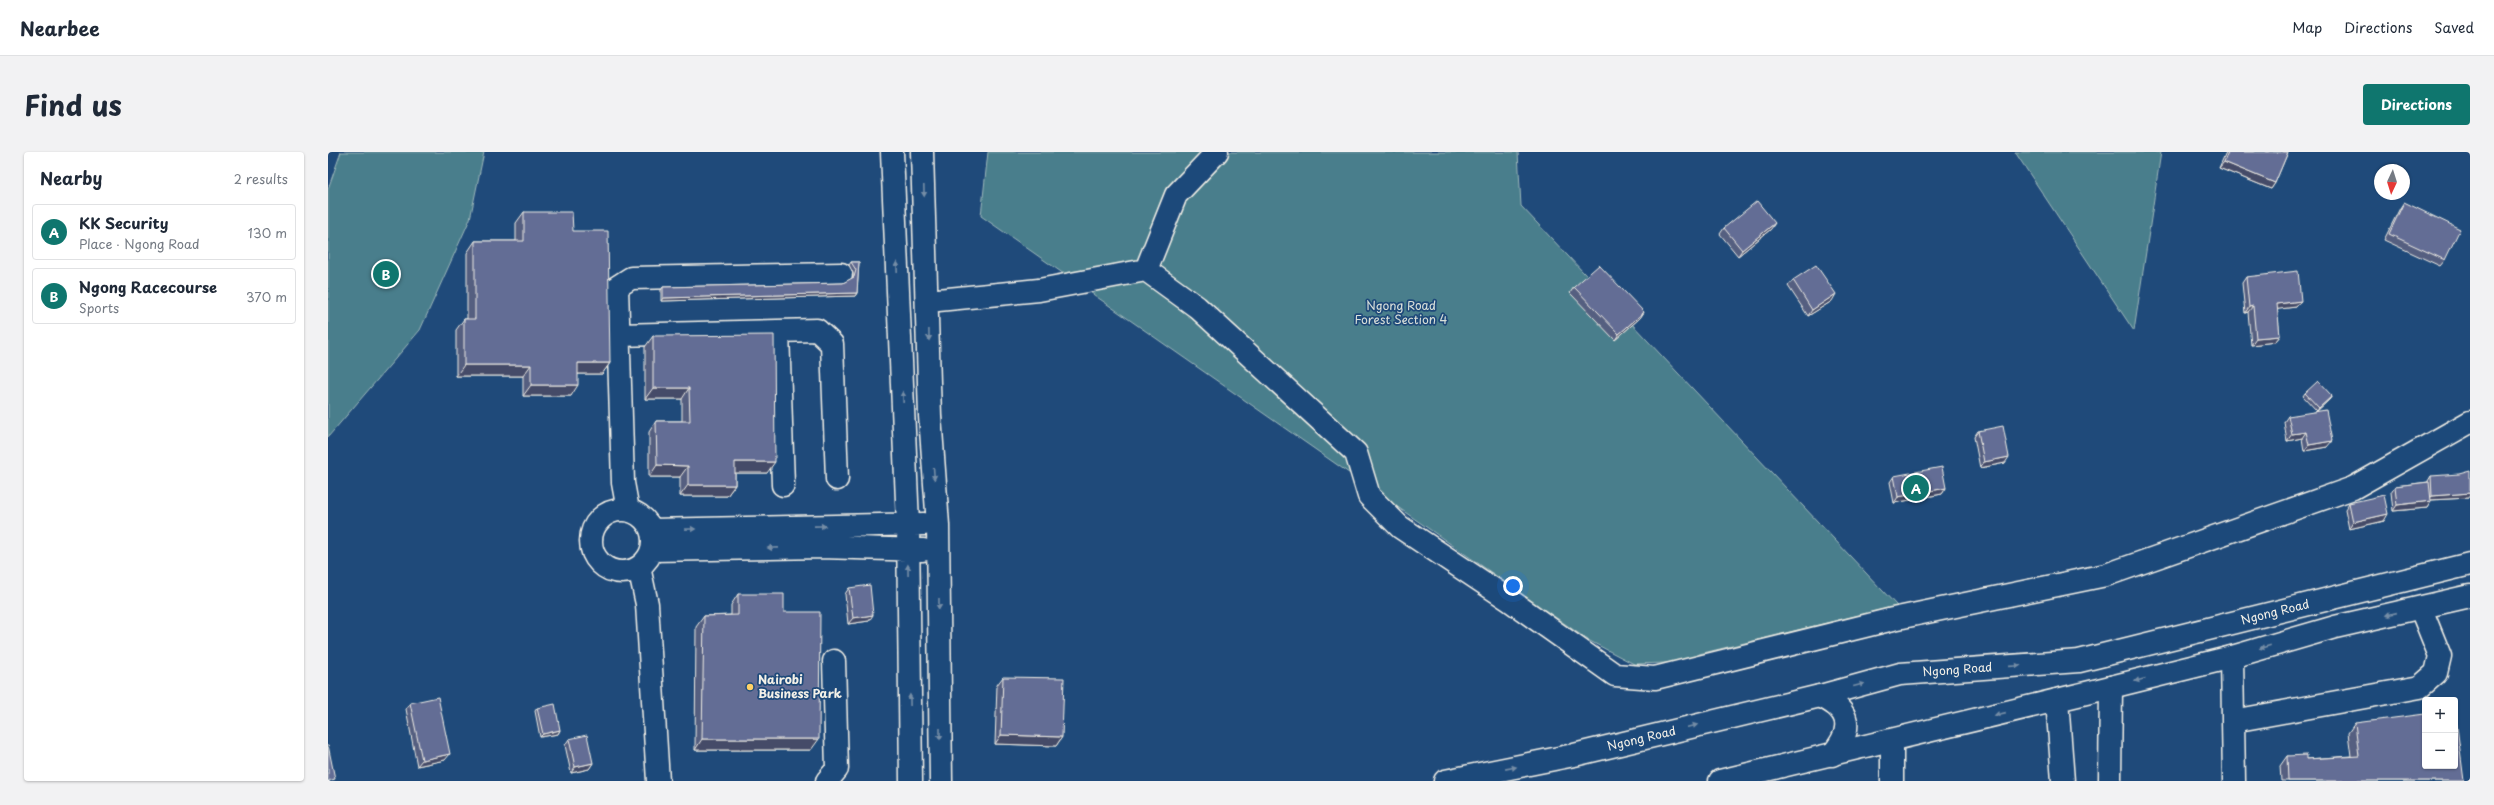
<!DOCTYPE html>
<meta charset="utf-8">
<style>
:root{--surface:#fff;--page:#f2f2f3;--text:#1f2937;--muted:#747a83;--line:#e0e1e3;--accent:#0f766e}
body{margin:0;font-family:"Playpen Sans",sans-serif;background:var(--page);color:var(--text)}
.controls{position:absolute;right:12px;bottom:12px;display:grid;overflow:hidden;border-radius:4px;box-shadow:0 1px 3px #0004}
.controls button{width:36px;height:36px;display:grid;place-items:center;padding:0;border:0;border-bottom:1px solid var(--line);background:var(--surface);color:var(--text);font:20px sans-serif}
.compass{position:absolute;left:2046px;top:12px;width:36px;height:36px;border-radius:50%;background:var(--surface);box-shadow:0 1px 3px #0004;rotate:184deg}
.you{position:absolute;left:1185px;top:434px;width:14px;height:14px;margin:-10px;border:3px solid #fff;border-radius:50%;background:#1a73e8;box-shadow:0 0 0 6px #1a73e833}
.badge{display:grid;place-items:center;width:26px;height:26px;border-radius:50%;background:var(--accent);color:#fff;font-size:13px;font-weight:700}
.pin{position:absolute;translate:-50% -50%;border:2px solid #fff;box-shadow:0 1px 4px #0006}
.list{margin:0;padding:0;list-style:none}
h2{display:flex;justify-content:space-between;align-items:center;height:52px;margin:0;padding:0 16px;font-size:17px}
h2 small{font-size:13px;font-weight:400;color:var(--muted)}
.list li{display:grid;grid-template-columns:26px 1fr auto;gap:12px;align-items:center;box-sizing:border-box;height:56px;margin:0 8px 8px;padding:0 8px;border:1px solid var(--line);border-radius:4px}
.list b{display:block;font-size:15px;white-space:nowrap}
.list p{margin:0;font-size:13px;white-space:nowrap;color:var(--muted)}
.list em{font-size:13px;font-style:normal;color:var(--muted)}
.map{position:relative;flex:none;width:2142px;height:629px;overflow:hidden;border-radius:4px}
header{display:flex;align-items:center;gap:24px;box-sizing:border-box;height:56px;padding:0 20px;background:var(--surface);border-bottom:1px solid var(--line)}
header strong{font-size:19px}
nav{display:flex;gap:22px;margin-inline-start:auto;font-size:14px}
.intro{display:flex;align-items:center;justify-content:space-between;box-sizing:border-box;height:96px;padding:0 24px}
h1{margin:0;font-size:28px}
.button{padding:10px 18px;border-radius:4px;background:var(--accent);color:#fff;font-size:14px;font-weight:700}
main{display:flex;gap:24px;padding:0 24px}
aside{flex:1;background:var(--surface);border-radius:4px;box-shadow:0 1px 3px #0004}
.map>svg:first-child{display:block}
</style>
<header>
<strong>Nearbee</strong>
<nav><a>Map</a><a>Directions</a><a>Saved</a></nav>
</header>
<div class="intro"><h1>Find us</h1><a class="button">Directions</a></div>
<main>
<aside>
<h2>Nearby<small>2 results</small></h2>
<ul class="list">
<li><span class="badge">A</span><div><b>KK Security</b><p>Place · Ngong Road</p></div><em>130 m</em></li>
<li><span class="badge">B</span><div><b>Ngong Racecourse</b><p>Sports</p></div><em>370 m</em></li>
</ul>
</aside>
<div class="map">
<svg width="2142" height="629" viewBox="0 0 2142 629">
<rect width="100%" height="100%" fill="#1f4a7a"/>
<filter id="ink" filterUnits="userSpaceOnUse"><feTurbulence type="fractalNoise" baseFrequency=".025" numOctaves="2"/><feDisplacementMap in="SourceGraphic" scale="8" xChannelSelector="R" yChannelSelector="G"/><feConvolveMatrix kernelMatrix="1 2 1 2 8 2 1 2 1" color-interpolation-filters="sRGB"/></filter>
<g filter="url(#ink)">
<path fill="#497e8c" stroke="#9eb8ba" d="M 13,0 L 156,0 L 142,67 L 92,178 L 0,285 L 0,37 Z
M 660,0 L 1190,0 L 1193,54 L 1569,454 L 1371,502 L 1367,510 L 1306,512 L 1260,488 L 653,64 Z
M 1687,0 L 1833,0 L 1806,179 Z"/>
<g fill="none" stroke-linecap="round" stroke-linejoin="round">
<g stroke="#f4f1e8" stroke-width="25">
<path id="minor" d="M 564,0 L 580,372 L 583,629
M 594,0 L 602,264 L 610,373 L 613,629
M 818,118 L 848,43 L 889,0
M 600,149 L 711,138 L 818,118 L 869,155 L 1028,301 L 1041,344 L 1072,375 L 1180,447 L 1287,523 L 1327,526 L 1565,467 L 1778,423 L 2025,336 L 2142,270
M 450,179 L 455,333
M 290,183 L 489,178 L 504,192 L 509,327
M263 389a31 31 0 1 1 62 0a31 31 0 1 1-62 0Z
M 300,358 L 295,331 L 289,135 L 303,126 L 513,122
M 323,378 L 596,372
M 324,398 L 493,395 L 595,398
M 311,415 L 319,452 L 330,629
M 1904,505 L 1906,629
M 1729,548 L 1735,629
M 1905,569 L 2092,535 L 2108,521 L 2112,504 L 2093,457
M 1564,589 L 1564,629
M 499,629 L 509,617 L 506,509
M 1782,629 L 1783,535"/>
</g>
<g stroke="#f4f1e8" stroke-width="25">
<g id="major">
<path d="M 1492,544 C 1523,558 1526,577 1504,603"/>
<path id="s1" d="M 1117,629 L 1246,603 L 1492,544 L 1572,522 L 1751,509 L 2142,412"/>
<path d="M 1392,629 L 1783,535 L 1904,505 L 2007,475 L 2142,444"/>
</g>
</g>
<use href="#minor" stroke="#1f4a7a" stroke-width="22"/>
<use href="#major" stroke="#1f4a7a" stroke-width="22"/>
</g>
<path fill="#555e80" stroke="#f4f1e8" d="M 1898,0 L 1960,0 L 1947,31 L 1943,37 L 1891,16 Z
M 2076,50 L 2117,108 L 2112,114 L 2056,88 L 2072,56 Z
M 196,60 L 245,79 L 282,211 L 274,222 L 250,222 L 243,244 L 195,244 L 195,224 L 128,224 L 128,178 L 136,167 L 139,167 L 139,101 L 147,89 L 188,89 L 188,71 Z
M 1396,76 L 1443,77 L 1410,104 L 1392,82 Z
M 523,110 L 531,110 L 529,141 L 527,144 L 333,149 L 333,138 L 335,135 L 515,131 L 525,126 L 525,121 L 521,113 Z
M 1918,125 L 1973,149 L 1968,155 L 1949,157 L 1952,184 L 1947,190 L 1923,193 L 1920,160 L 1917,161 L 1914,131 Z
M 1465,128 L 1504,149 L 1480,164 L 1460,134 Z
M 1246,135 L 1316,160 L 1312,166 L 1287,188 L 1242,141 Z
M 325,184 L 439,321 L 407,321 L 407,333 L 399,344 L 352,344 L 352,325 L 321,325 L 321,280 L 328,269 L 354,269 L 354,247 L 317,247 L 317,195 Z
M 1977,241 L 2002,247 L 1989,259 L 1975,244 Z
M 1960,264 L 1999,295 L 1976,299 L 1974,286 L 1959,289 L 1956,270 Z
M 1650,279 L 1677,311 L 1652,316 L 1646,285 Z
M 1566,324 L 1618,336 L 1614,342 L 1566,351 L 1562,330 Z
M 2103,324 L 2140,346 L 2103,348 L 2099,356 L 2065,359 L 2063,340 L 2067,334 L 2100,330 L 2100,329 Z
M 2021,351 L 2056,369 L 2021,377 L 2017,357 Z
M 521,436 L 541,469 L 520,472 L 517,442 Z
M 410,442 L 456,460 L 483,598 L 367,598 L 368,475 L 376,464 L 403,463 L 403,453 Z
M 675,525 L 734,585 L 728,594 L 667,592 L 669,533 Z
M 82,551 L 117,608 L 89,614 L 78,557 Z
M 209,556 L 232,578 L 230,582 L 212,585 L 207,559 Z
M 2027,571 L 2136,629 L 1953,629 L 1952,614 L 1959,604 L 1979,607 L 2023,604 L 2020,581 Z
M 241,587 L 265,611 L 261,617 L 243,621 L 237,593 Z"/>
<path fill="#454c68" stroke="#f4f1e8" d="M 1896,10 L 1947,31 L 1943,37 L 1891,16 Z
M 1447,71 L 1443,77 L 1410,104 L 1414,98 Z
M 529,141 L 527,144 L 333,149 L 335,146 Z
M 1508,142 L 1504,149 L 1480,164 L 1484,158 Z
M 1973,149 L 1968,155 L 1944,158 L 1949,152 Z
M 1925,154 L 1920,160 L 1917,161 L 1921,155 Z
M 1316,160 L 1312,166 L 1287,188 L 1291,182 Z
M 1952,184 L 1947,190 L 1923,193 L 1928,186 Z
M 250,211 L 282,211 L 274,222 L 242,222 Z
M 136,213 L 203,213 L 195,224 L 128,224 Z
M 203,233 L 250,233 L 243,244 L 195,244 Z
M 325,236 L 361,236 L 354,247 L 317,247 Z
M 2004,244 L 2002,247 L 1989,259 L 1991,256 Z
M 1978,280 L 1974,286 L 1959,289 L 1964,282 Z
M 2004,289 L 1999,295 L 1976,299 L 1981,293 Z
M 1681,305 L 1677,311 L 1652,316 L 1656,310 Z
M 407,310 L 447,310 L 439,321 L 399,321 Z
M 329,313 L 360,314 L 352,325 L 321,325 Z
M 360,333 L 407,333 L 399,344 L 352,344 Z
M 1618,336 L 1614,342 L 1566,351 L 1570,345 Z
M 2142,341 L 2142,343 L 2140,346 L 2101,348 L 2104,344 Z
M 2103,349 L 2099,356 L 2065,359 L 2069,353 Z
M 2060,362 L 2056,369 L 2021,377 L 2025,370 Z
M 545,463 L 541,469 L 520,472 L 525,466 Z
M 232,578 L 230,582 L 212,585 L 215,582 Z
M 673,583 L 734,585 L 728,594 L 667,592 Z
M 374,587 L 491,587 L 483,598 L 367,598 Z
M 122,602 L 117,608 L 89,614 L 94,608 Z
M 265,611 L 261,617 L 243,621 L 247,615 Z"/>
<path fill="#636d95" stroke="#f4f1e8" d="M 1900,0 L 1960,0 L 1947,31 L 1896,10 Z
M 1429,49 L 1447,71 L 1414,98 L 1396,76 Z
M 2076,50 L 2132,77 L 2117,108 L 2061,82 Z
M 196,60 L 244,60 L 245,79 L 280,79 L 282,211 L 250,211 L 250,233 L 203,233 L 203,213 L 136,213 L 136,167 L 147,167 L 147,89 L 196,89 Z
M 523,110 L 531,110 L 529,141 L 335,146 L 335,135 L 515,131 L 526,125 L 528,118 Z
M 1271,113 L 1316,160 L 1291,182 L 1246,135 Z
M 1488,113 L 1508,142 L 1484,158 L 1465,128 Z
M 1970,119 L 1973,149 L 1949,152 L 1952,184 L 1928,186 L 1925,154 L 1921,155 L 1918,125 Z
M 446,183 L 447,310 L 407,310 L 407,333 L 360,333 L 360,314 L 329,313 L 328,269 L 362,269 L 361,236 L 325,236 L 325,184 Z
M 1990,229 L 2004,244 L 1991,256 L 1977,241 Z
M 1998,258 L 2004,289 L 1981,293 L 1978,280 L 1964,282 L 1960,264 Z
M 1675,274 L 1681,305 L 1656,310 L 1650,279 Z
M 1614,315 L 1618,336 L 1570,345 L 1566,324 Z
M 2142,319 L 2142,341 L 2104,344 L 2103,324 L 2131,322 Z
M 2101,330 L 2103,349 L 2069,353 L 2067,334 Z
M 2056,343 L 2060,362 L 2025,370 L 2021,351 Z
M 542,433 L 545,463 L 525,466 L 521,436 Z
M 410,442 L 456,442 L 456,460 L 492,460 L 491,587 L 374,587 L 376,464 L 410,463 Z
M 675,525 L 736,526 L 734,585 L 673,583 Z
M 110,545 L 122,602 L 94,608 L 82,551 Z
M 227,552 L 232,578 L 215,582 L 209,556 Z
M 2127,559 L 2136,629 L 1960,629 L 1959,604 L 1979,603 L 1979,607 L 2031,604 L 2027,571 L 2097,562 L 2097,614 L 2127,614 Z
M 259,583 L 265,611 L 247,615 L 241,587 Z
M 0,593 L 7,627 L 0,629 Z"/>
<defs><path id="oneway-solid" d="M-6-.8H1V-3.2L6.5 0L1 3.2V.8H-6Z"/></defs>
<g fill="#748da6">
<use href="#oneway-solid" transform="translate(596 39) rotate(88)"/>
<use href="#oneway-solid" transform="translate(569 115) rotate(-92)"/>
<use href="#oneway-solid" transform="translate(601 183) rotate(89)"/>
<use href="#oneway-solid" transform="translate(575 245) rotate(-92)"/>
<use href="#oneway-solid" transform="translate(606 322) rotate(86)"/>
<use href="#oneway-solid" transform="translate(492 374) rotate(-1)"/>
<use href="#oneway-solid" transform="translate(362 377) rotate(-1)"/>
<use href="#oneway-solid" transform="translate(445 396) rotate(179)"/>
<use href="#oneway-solid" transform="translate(580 418) rotate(-91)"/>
<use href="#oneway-solid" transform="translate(611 452) rotate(90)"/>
<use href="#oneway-solid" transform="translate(2063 462) rotate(167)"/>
<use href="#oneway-solid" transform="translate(1937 495) rotate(164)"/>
<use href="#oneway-solid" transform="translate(1687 514) rotate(-4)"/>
<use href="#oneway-solid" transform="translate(1812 528) rotate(166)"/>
<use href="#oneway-solid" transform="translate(1531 533) rotate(-15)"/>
<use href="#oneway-solid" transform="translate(582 548) rotate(-91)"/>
<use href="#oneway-solid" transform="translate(1672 562) rotate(167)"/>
<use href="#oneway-solid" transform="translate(1364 574) rotate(-14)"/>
<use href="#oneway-solid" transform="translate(612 582) rotate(90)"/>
<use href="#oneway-solid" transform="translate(1183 616) rotate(-11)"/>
</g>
</g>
<circle fill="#ffd166" stroke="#1f4a7a" stroke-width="1.5" cx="422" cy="535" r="4"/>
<g text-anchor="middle" stroke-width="3.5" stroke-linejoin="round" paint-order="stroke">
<g font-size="12" fill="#dae0da" stroke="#1f4a7a">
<text x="1073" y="158">Ngong Road<tspan x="1073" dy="14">Forest Section 4</tspan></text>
</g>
<g font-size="12" fill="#f4f1e8" stroke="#1f4a7a">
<text dy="4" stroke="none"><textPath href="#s1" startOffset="849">Ngong Road</textPath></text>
<text dy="4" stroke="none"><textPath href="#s1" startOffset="525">Ngong Road</textPath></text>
<text dy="4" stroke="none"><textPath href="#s1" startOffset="201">Ngong Road</textPath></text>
</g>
<g font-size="12" font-weight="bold" fill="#f4f1e8" stroke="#1f4a7a" text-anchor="start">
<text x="430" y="532">Nairobi<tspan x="430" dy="14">Business Park</tspan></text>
</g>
</g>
</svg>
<div class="controls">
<button>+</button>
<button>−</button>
</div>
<svg class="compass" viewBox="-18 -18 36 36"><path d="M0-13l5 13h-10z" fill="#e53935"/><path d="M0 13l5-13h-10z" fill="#747a83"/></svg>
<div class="you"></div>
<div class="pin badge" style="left:1588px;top:336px">A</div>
<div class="pin badge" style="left:58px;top:122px">B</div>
</div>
</main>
